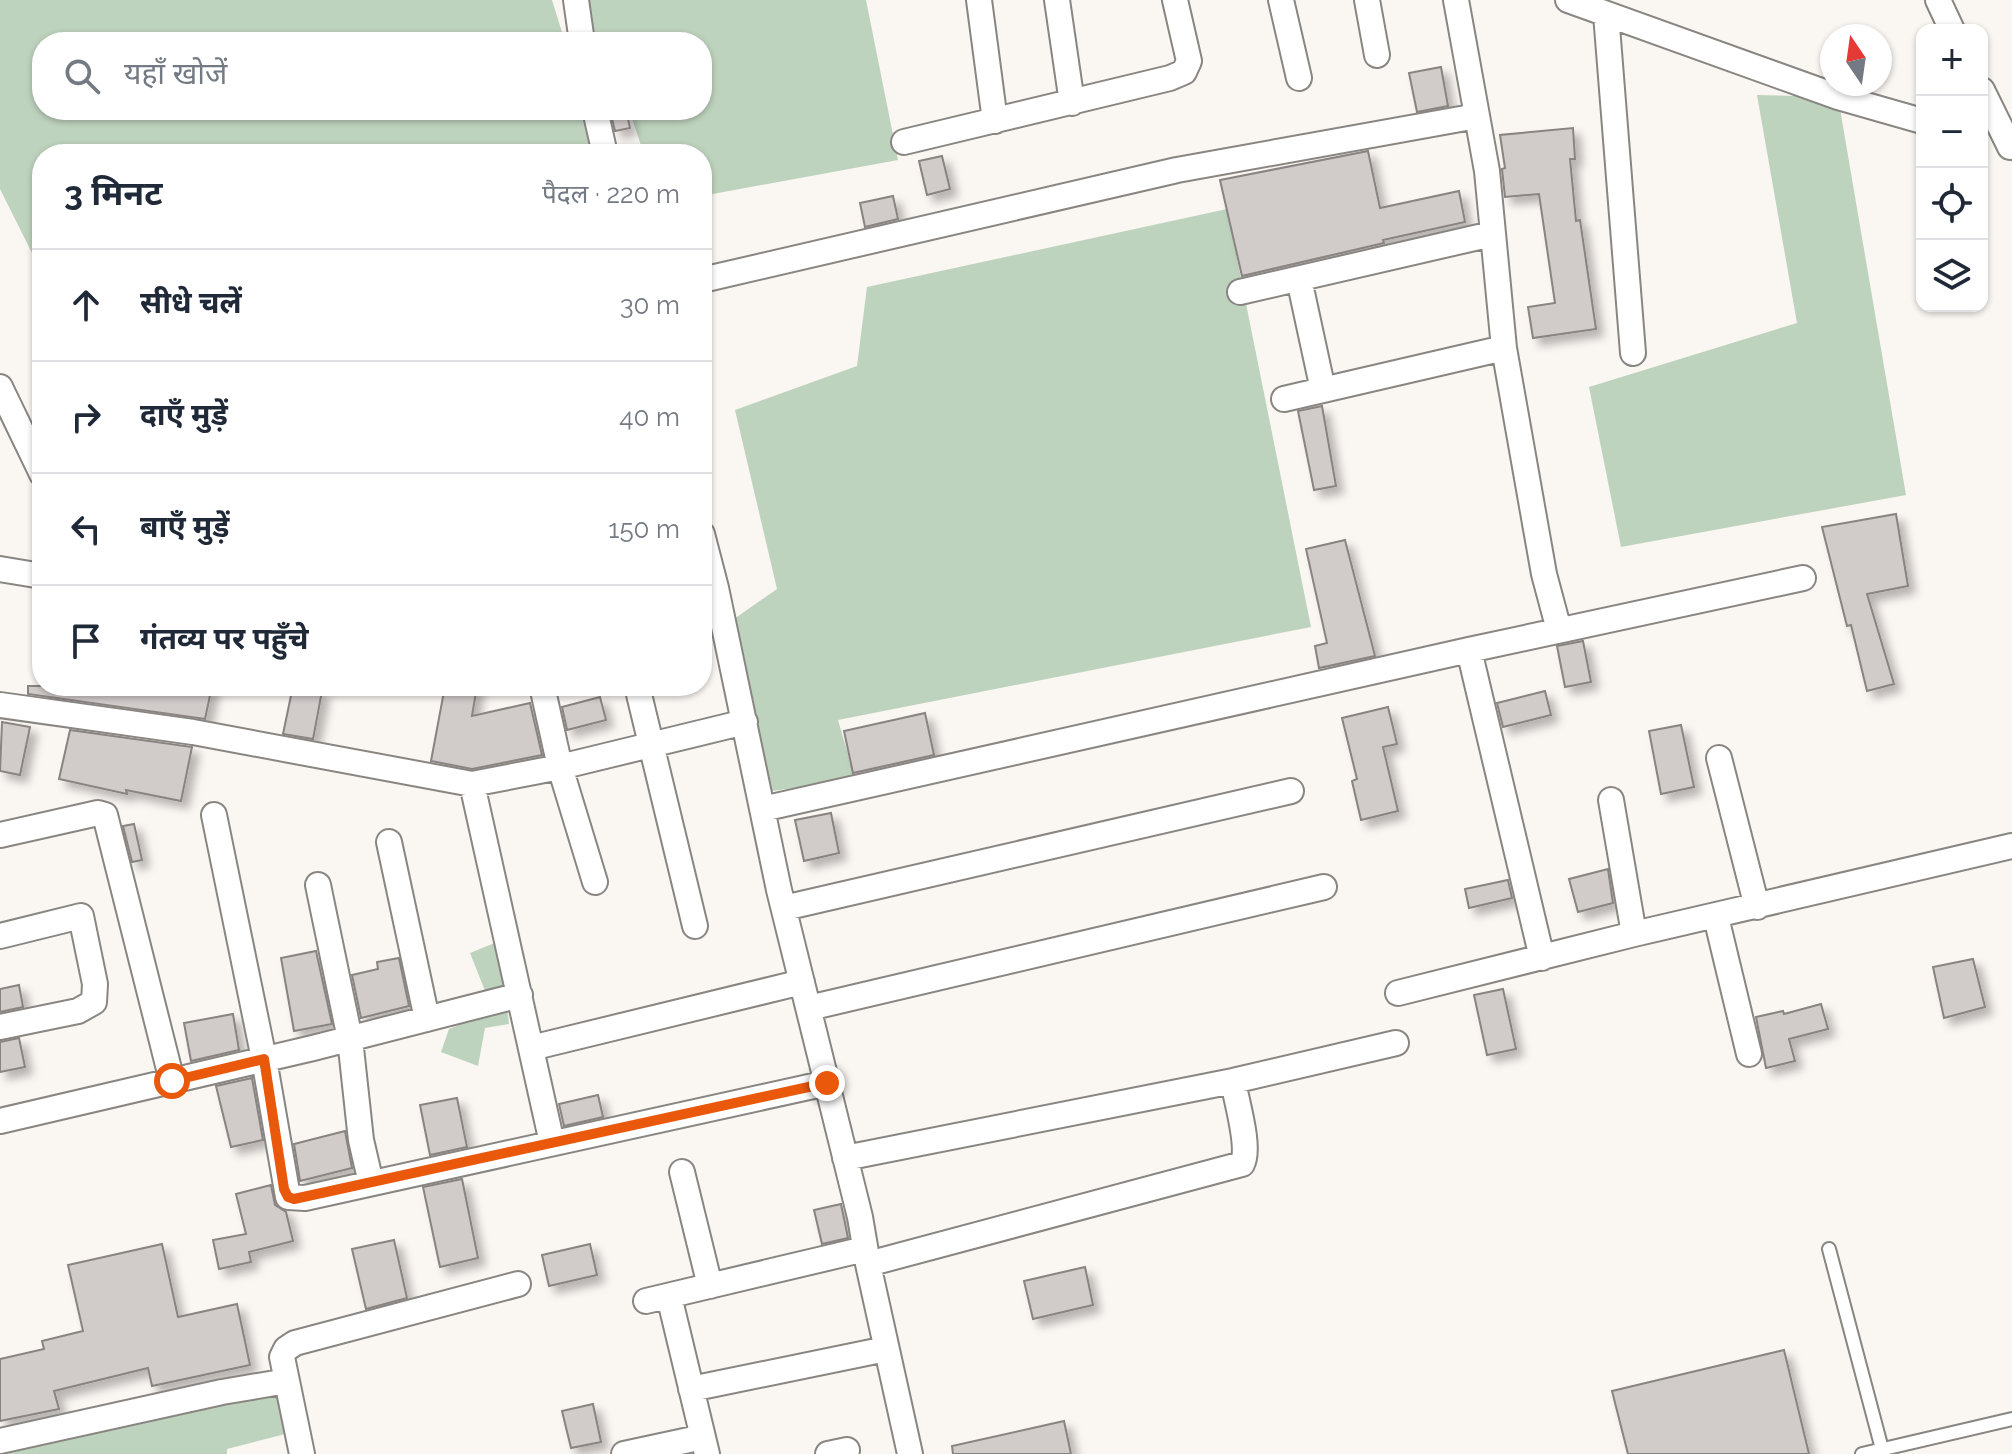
<!DOCTYPE html>
<html lang="hi">
<meta charset="utf-8">
<style>
:root{--surface:#fff;--page:#f6f6f7;--text:#1f2937;--muted:#747a83;--line:#e0e1e3}
body{margin:0;font-family:Raleway,"Noto Sans Devanagari",sans-serif;background:var(--page);color:var(--text)}
.controls{position:absolute;right:24px;top:24px;display:grid;overflow:hidden;border-radius:16px;box-shadow:0 2px 6px #0004}
.controls button{width:72px;height:72px;display:grid;place-items:center;padding:0;border:0;border-bottom:2px solid var(--line);background:var(--surface);color:var(--text);font:40px sans-serif}
.compass{position:absolute;left:1820px;top:24px;width:72px;height:72px;border-radius:50%;background:var(--surface);box-shadow:0 2px 6px #0004;rotate:347deg}
.stop{position:absolute;width:24px;height:24px;margin:-18px;border:6px solid #ea580c;border-radius:50%;background:#fff}
.stop.end{background:#ea580c;border-color:#fff;box-shadow:0 2px 8px #0008}
.list{margin:0;padding:0;list-style:none}
h2{display:flex;justify-content:space-between;align-items:center;height:104px;margin:0;padding:0 32px;font-size:34px}
h2 small{font-size:26px;font-weight:400;color:var(--muted)}
.list li{display:grid;grid-template-columns:52px 1fr auto;gap:24px;align-items:center;box-sizing:border-box;height:112px;padding:0 32px;border-top:2px solid var(--line)}
.list b{display:block;font-size:30px;white-space:nowrap}
.list em{font-size:26px;font-style:normal;color:var(--muted)}
.icon{flex:none;width:44px;height:44px;fill:none;stroke:currentColor;stroke-width:2;stroke-linecap:round;stroke-linejoin:round}
.map{position:relative;flex:none;width:2012px;height:1454px;overflow:hidden}
.search{position:absolute;background:var(--surface);box-shadow:0 2px 6px #0004;left:32px;top:32px;width:680px;height:88px;display:flex;align-items:center;gap:20px;box-sizing:border-box;padding:0 28px;border-radius:32px;color:var(--muted);font-size:30px}
.panel{position:absolute;background:var(--surface);box-shadow:0 2px 6px #0004;left:32px;top:144px;width:680px;height:552px;border-radius:32px}
.map>svg:first-child{display:block}
</style>
<div class="map">
<svg width="2012" height="1454" viewBox="0 0 2012 1454">
<defs>
<filter id="shadow"><feDropShadow dx="7" dy="7" stdDeviation="4" flood-color="#0004"/></filter>
</defs>
<rect width="100%" height="100%" fill="#faf6f2"/>
<path fill="#bed3bd" d="M 0,0 L 552,0 L 565,42 L 42,42 L 42,110 L 587,110 L 600,154 L 42,154 L 42,261 L 37,263 L 0,189 Z
M 571,0 L 866,0 L 898,160 L 702,196 L 702,154 L 644,154 L 629,110 L 702,110 L 702,42 L 577,42 Z
M 1757,95 L 1838,97 L 1906,495 L 1621,547 L 1589,387 L 1797,323 Z
M 1227,209 L 1311,627 L 838,720 L 855,779 L 759,793 L 724,626 L 777,589 L 735,410 L 857,366 L 867,287 Z
M 514,935 L 506,997 L 509,1024 L 485,1028 L 478,1066 L 441,1052 L 449,1029 L 493,1011 L 470,953 Z
M 277,1372 L 293,1432 L 227,1449 L 227,1454 L 0,1454 L 0,1446 Z"/>
<path fill="#d1cbca" stroke="#898382" stroke-width="2" filter="url(#shadow)" d="M 1441,67 L 1448,106 L 1417,112 L 1409,73 Z
M 610,110 L 626,110 L 630,128 L 615,131 Z
M 1573,128 L 1575,159 L 1570,159 L 1576,221 L 1580,220 L 1596,329 L 1533,338 L 1528,307 L 1555,303 L 1539,194 L 1505,197 L 1502,169 L 1505,168 L 1500,135 Z
M 1368,151 L 1380,208 L 1459,191 L 1465,222 L 1383,240 L 1384,243 L 1242,276 L 1220,180 Z
M 942,156 L 950,189 L 927,195 L 919,161 Z
M 893,196 L 898,219 L 865,227 L 860,203 Z
M 1322,406 L 1336,486 L 1314,490 L 1298,411 Z
M 1896,514 L 1908,586 L 1867,594 L 1894,684 L 1867,691 L 1851,625 L 1847,626 L 1822,527 Z
M 1345,540 L 1375,656 L 1319,668 L 1315,646 L 1327,643 L 1306,549 Z
M 1583,641 L 1591,682 L 1565,687 L 1557,646 Z
M 28,686 L 212,686 L 205,719 L 28,694 Z
M 293,686 L 322,691 L 313,739 L 283,734 Z
M 445,686 L 477,686 L 472,716 L 530,703 L 542,755 L 472,769 L 431,761 Z
M 1545,691 L 1551,715 L 1503,727 L 1497,703 Z
M 600,697 L 606,720 L 567,730 L 562,707 Z
M 1388,707 L 1397,744 L 1383,747 L 1398,811 L 1361,820 L 1352,781 L 1357,779 L 1342,718 Z
M 925,713 L 934,755 L 853,773 L 844,731 Z
M 2,722 L 30,727 L 20,775 L 0,771 Z
M 1681,725 L 1694,787 L 1661,794 L 1649,731 Z
M 70,730 L 192,747 L 181,801 L 126,790 L 127,794 L 59,779 Z
M 831,813 L 839,853 L 804,861 L 795,820 Z
M 134,824 L 142,860 L 132,862 L 123,826 Z
M 1608,869 L 1613,903 L 1578,912 L 1569,879 Z
M 1508,880 L 1512,898 L 1469,908 L 1465,889 Z
M 316,951 L 332,1024 L 294,1031 L 281,958 Z
M 399,958 L 409,1006 L 361,1018 L 352,975 L 378,969 L 377,962 Z
M 1973,959 L 1985,1007 L 1944,1018 L 1933,967 Z
M 19,985 L 23,1007 L 0,1012 L 0,989 Z
M 1503,989 L 1516,1049 L 1487,1055 L 1474,995 Z
M 1821,1004 L 1828,1029 L 1789,1039 L 1795,1061 L 1766,1068 L 1756,1017 L 1783,1011 L 1784,1014 Z
M 233,1014 L 239,1050 L 191,1061 L 184,1023 Z
M 19,1038 L 25,1067 L 0,1072 L 0,1042 Z
M 252,1078 L 263,1140 L 231,1147 L 216,1086 Z
M 598,1095 L 603,1117 L 564,1126 L 559,1104 Z
M 457,1098 L 467,1147 L 430,1155 L 420,1105 Z
M 345,1131 L 352,1168 L 300,1181 L 294,1144 Z
M 462,1179 L 478,1258 L 440,1267 L 423,1187 Z
M 271,1185 L 275,1205 L 286,1212 L 293,1241 L 249,1252 L 251,1262 L 219,1269 L 213,1240 L 246,1234 L 236,1194 Z
M 841,1204 L 848,1238 L 822,1244 L 814,1210 Z
M 394,1240 L 407,1298 L 366,1309 L 352,1249 Z
M 162,1244 L 178,1317 L 237,1304 L 250,1365 L 152,1386 L 148,1368 L 54,1391 L 59,1409 L 0,1421 L 0,1359 L 44,1349 L 42,1341 L 83,1331 L 68,1265 Z
M 590,1244 L 597,1275 L 549,1286 L 542,1255 Z
M 1085,1267 L 1093,1305 L 1033,1319 L 1024,1281 Z
M 1784,1350 L 1809,1454 L 1628,1454 L 1612,1391 Z
M 593,1404 L 601,1442 L 571,1448 L 562,1411 Z
M 1064,1421 L 1071,1454 L 953,1454 L 952,1446 Z"/>
<g fill="none" stroke-linecap="round" stroke-linejoin="round">
<g stroke="#898682" stroke-width="16">
<path id="service" d="M 1829,1249 L 1882,1449
M 1862,1454 L 2012,1419"/>
</g>
<g stroke="#898682" stroke-width="28">
<path id="minor" d="M 576,0 L 582,42
M 979,0 L 995,121
M 1057,0 L 1072,103
M 1281,0 L 1299,78
M 1367,0 L 1377,55
M 1456,0 L 1487,171 L 1504,348 L 1544,574 L 1559,630
M 1568,0 L 1838,97 L 1922,121
M 1938,0 L 1952,30
M 1606,14 L 1633,353
M 1982,90 L 2010,147
M 595,110 L 605,154
M 904,142 L 1170,78 L 1184,72 L 1189,61 L 1175,0
M 1299,279 L 1323,390
M 702,280 L 1177,170 L 1477,116
M 1240,292 L 1492,234
M 0,387 L 42,474
M 1284,399 L 1504,348
M 702,534 L 716,588 L 779,890 L 860,1217 L 868,1264 L 910,1454
M 0,569 L 42,576
M 1469,650 L 1542,958
M 542,686 L 560,767 L 595,882
M 637,686 L 695,926
M 0,705 L 193,732 L 472,784 L 560,767 L 745,722
M 1719,758 L 1757,907
M 472,784 L 552,1143
M 1611,800 L 1634,934
M 762,809 L 1469,650 L 1803,578
M 214,815 L 264,1059 L 288,1197 L 305,1198 L 827,1083
M 0,835 L 98,813 L 105,815 L 172,1081
M 389,842 L 427,1019
M 318,885 L 350,1039 L 361,1140 L 371,1183
M 784,908 L 1291,791
M 1716,917 L 1749,1054
M 0,936 L 81,916 L 95,984 L 94,1002 L 78,1011 L 0,1027
M 1398,993 L 1634,934 L 2012,846
M 809,1008 L 1324,887
M 531,1048 L 802,982
M 0,1121 L 313,1048 L 520,995
M 845,1158 L 1233,1081 L 1396,1043
M 682,1172 L 710,1286
M 868,1264 L 1242,1164 C 1251,1148 1236,1100 1233,1081
M 669,1296 L 707,1454
M 646,1301 L 865,1249
M 691,1389 L 886,1349
M 0,1441 L 222,1392 L 287,1381
M 302,1454 L 282,1357 L 286,1349 L 295,1343 L 518,1284
M 624,1454 L 703,1437
M 828,1454 L 847,1450"/>
</g>
<use href="#service" stroke="#fff" stroke-width="12"/>
<use href="#minor" stroke="#fff" stroke-width="24"/>
</g>
<g fill="none" stroke-linecap="round" stroke-linejoin="round">
<path stroke="#ea580c" stroke-width="10" d="M 172,1081 L 264,1059 L 284,1189 L 288,1197 L 294,1199 L 827,1083"/>
</g>
</svg>
<div class="controls">
<button>+</button>
<button>−</button>
<button><svg class="icon" aria-label="locate" viewBox="0 0 24 24"><circle cx="12" cy="12" r="6"/><path d="M12 2v4M12 18v4M2 12h4M18 12h4"/></svg></button>
<button><svg class="icon" aria-label="layers" viewBox="0 0 24 24"><path d="M12 4l9 5-9 5-9-5zM3 14l9 5 9-5"/></svg></button>
</div>
<svg class="compass" viewBox="-18 -18 36 36"><path d="M0-13l5 13h-10z" fill="#e53935"/><path d="M0 13l5-13h-10z" fill="#747a83"/></svg>
<div class="stop" style="left:172px;top:1081px"></div>
<div class="stop end" style="left:827px;top:1083px"></div>
<div class="search"><svg class="icon" aria-label="search" viewBox="0 0 24 24"><circle cx="10" cy="10" r="6"/><path d="M15 15l6 6"/></svg>यहाँ खोजें</div>
<section class="panel">
<h2>3 मिनट<small>पैदल · 220 m</small></h2>
<ul class="list">
<li><svg class="icon" aria-label="ahead" viewBox="0 0 24 24"><path d="M12 20V5M6 11l6-6 6 6"/></svg><div><b>सीधे चलें</b></div><em>30 m</em></li>
<li><svg class="icon" aria-label="right" viewBox="0 0 24 24"><path d="M7 20v-9h11M14 6l5 5-5 5"/></svg><div><b>दाएँ मुड़ें</b></div><em>40 m</em></li>
<li><svg class="icon" aria-label="left" viewBox="0 0 24 24"><path d="M17 20v-9H6M10 6l-5 5 5 5"/></svg><div><b>बाएँ मुड़ें</b></div><em>150 m</em></li>
<li><svg class="icon" aria-label="arrive" viewBox="0 0 24 24"><path d="M6 21V4h12l-3 4 3 4H6"/></svg><div><b>गंतव्य पर पहुँचे</b></div></li>
</ul>
</section>
</div>
